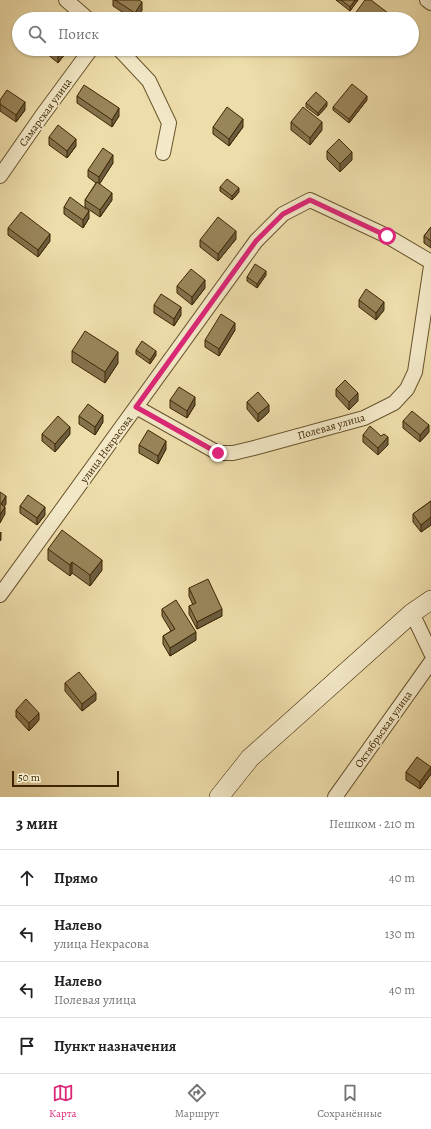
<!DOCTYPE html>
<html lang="ru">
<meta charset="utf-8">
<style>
:root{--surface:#fff;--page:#f2f2f2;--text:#202124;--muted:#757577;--line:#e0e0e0;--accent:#db2777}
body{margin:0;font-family:Alegreya,serif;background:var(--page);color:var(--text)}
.scale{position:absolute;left:12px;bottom:10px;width:107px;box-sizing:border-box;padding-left:4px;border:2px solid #3e2603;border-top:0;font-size:11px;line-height:14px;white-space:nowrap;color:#3e2603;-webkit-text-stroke:3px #f3e9c8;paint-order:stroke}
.stop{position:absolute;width:12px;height:12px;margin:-9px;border:3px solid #db2777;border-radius:50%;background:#fff}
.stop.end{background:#db2777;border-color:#fff;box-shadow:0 1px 4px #0008}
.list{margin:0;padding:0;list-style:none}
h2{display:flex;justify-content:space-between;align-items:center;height:52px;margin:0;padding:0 16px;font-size:17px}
h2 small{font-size:13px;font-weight:400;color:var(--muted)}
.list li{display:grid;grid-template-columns:26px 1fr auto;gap:12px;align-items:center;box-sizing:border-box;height:56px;padding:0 16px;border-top:1px solid var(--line)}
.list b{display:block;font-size:15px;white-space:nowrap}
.list p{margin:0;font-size:13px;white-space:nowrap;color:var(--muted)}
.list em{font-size:13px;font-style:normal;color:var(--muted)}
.icon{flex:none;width:22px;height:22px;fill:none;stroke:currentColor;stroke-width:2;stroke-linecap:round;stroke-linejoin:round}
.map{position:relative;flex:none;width:431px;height:797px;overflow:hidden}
.search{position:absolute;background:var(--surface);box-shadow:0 1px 3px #0004;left:12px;right:12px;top:12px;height:44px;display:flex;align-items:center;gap:10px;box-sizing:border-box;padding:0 14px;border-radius:22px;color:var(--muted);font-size:15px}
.sheet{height:276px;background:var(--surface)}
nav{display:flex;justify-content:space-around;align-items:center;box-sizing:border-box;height:56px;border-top:1px solid var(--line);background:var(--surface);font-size:11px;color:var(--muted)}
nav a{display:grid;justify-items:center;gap:2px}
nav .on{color:var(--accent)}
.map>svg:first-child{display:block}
</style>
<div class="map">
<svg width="431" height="797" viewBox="0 0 431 797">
<rect width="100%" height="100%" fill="#edddaa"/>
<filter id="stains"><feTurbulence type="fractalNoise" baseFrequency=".005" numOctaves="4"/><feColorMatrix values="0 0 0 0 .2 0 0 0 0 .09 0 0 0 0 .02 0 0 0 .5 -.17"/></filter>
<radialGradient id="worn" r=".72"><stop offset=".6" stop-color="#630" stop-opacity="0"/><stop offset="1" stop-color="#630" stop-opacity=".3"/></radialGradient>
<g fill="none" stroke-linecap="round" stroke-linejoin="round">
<g stroke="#6a542d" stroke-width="16">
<path id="street" d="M 66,0 L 88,19
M 427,0 L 431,3
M 119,49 L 149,81 L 169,123 L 163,153
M 0,176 L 41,117 L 91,49
M 136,407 L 218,453 L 233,453 L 254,448 L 364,418 L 394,403 L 407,389 L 415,372 L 431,266
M 0,595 L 256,241 L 283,214 L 310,200 L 387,236 L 431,262
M 412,613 L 431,653
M 335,797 L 431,662"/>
</g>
<g stroke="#3e2603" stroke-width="20">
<path id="secondary" d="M 219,797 L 250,758 L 412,613 L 431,600"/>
</g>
<use href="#street" stroke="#f3e9c8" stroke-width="14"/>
<use href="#secondary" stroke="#f3e9c8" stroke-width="19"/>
</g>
<path fill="#84724d" stroke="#3e2603" d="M 113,0 L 139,0 L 142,10 L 136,19 L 133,19 L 113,6 Z
M 336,0 L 358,0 L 350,11 Z
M 354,15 L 396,19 L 355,19 L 354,18 Z
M 46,49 L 68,49 L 68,50 L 58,63 L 46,53 Z
M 77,96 L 119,116 L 112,127 L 77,103 Z
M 0,100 L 25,110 L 16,122 L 0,111 Z
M 367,100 L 349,123 L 333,110 L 333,107 Z
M 306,103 L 327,106 L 318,116 L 306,107 Z
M 291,122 L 322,130 L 310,145 L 291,130 Z
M 213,127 L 243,127 L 229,146 L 213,134 Z
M 49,137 L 76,146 L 67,158 L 49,145 Z
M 327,151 L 352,160 L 340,172 L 327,159 Z
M 113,163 L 99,184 L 112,200 L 100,217 L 85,207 L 85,200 L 96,183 L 88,177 L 88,170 Z
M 220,187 L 239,192 L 232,200 L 220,191 Z
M 64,207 L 89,218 L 83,228 L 64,214 Z
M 431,227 L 431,248 L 424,243 L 424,236 Z
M 8,228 L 50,241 L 38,257 L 8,235 Z
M 236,239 L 218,261 L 200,247 L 200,240 Z
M 266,275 L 257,288 L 247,281 L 247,277 Z
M 177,286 L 205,288 L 192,305 L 177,293 Z
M 359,300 L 384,310 L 376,320 L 359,307 Z
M 154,305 L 181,315 L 174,326 L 154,313 Z
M 235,330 L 219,356 L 205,347 L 205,340 Z
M 136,350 L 156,355 L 150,364 L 136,354 Z
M 72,351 L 118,363 L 105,383 L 72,362 Z
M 336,389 L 358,401 L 349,410 L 336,396 Z
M 170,400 L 195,405 L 187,418 L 170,408 Z
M 247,402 L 269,412 L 258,422 L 247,409 Z
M 79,416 L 103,422 L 95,435 L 79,424 Z
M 403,421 L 429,432 L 420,442 L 403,428 Z
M 42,434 L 70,434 L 55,452 L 42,441 Z
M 363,435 L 381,436 L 388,445 L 378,455 L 363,442 Z
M 139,445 L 166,449 L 158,464 L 139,453 Z
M 431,501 L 431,525 L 421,532 L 413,522 L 413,514 Z
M 20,506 L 45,515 L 37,525 L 20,513 Z
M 48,549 L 102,570 L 90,586 L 72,573 L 70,576 L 48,560 Z
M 189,588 L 222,616 L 197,629 L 189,614 L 189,606 L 193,605 L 189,596 Z
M 162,609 L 196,640 L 170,656 L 163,644 L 163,636 L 171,631 L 162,616 Z
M 65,683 L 96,700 L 82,711 L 65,691 Z
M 16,710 L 39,720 L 29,731 L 16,717 Z
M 431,767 L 431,774 L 420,789 L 406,780 L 406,772 Z"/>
<path fill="#6b5d3f" stroke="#3e2603" d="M 355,0 L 358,0 L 350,11 L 350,7 Z
M 142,2 L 142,10 L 136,19 L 135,19 L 135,13 Z
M 63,49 L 68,49 L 68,50 L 58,63 L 58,56 Z
M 367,96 L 367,100 L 349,123 L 349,119 Z
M 25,102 L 25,110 L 16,122 L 16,115 Z
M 327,102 L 327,106 L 318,116 L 318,113 Z
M 119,108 L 119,116 L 112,127 L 112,120 Z
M 243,119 L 243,127 L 229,146 L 229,139 Z
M 322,122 L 322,130 L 310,145 L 310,138 Z
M 76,139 L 76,146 L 67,158 L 67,151 Z
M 352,152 L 352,160 L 340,172 L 340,164 Z
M 113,155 L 113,163 L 99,185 L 99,177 Z
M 239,188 L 239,192 L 232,200 L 232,196 Z
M 112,193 L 112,200 L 100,217 L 100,210 Z
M 89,211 L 89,218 L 83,228 L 83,220 Z
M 236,231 L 236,239 L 218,261 L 218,254 Z
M 50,234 L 50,241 L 38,257 L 38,250 Z
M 266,271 L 266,275 L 257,288 L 257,284 Z
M 205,280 L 205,288 L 192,305 L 192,297 Z
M 384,302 L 384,310 L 376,320 L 376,313 Z
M 181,307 L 181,315 L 174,326 L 174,319 Z
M 235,323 L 235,330 L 219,356 L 219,349 Z
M 156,351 L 156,355 L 150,364 L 150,360 Z
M 118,352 L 118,363 L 105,383 L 105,372 Z
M 358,393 L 358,401 L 349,410 L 349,402 Z
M 195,397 L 195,405 L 187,418 L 187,411 Z
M 269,405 L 269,412 L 258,422 L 258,414 Z
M 103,415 L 103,422 L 95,435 L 95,427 Z
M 429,425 L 429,432 L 420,442 L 420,435 Z
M 70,427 L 70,434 L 55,452 L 55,444 Z
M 388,437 L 388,445 L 378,455 L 378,448 Z
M 166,441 L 166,449 L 158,464 L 158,456 Z
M 6,496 L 6,504 L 1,512 L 1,504 Z
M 5,507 L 5,514 L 0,523 L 0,515 Z
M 45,507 L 45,515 L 37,525 L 37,518 Z
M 431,517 L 431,525 L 421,532 L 421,525 Z
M 1,532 L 1,540 L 0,541 L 0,534 Z
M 102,560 L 102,570 L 90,586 L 90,575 Z
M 72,562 L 72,573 L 70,576 L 70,565 Z
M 222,609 L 222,616 L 197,629 L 197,622 Z
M 196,632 L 196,640 L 170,656 L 170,648 Z
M 96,693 L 96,700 L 82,711 L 82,704 Z
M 39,713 L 39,720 L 29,731 L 29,723 Z
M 431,767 L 431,774 L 420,789 L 420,782 Z"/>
<path fill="#99855a" stroke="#3e2603" d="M 115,0 L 139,0 L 142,2 L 135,13 Z
M 341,0 L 355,0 L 350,7 Z
M 365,0 L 371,0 L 396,19 L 360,19 L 354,15 Z
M 50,49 L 63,49 L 58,56 Z
M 352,84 L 367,96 L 349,119 L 333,107 Z
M 84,85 L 119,108 L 112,120 L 77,96 Z
M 7,90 L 25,102 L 16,115 L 0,104 L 0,100 Z
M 316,92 L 327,102 L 318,113 L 306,103 Z
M 227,107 L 243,119 L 229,139 L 213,127 Z
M 303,107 L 322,122 L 310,138 L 291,122 Z
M 58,125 L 76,139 L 67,151 L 49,137 Z
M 339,139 L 352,152 L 340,164 L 327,151 Z
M 103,148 L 113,155 L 99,177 L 88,170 Z
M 227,179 L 239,188 L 232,196 L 220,187 Z
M 97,182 L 112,193 L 100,210 L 85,200 Z
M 70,197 L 89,211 L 83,220 L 64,207 Z
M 21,212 L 50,234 L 38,250 L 8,228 Z
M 218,217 L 236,231 L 218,254 L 200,240 Z
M 431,227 L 431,241 L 424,236 Z
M 255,264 L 266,271 L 257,284 L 247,277 Z
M 191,269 L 205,280 L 192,297 L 177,286 Z
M 366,289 L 384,302 L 376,313 L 359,300 Z
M 161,294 L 181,307 L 174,319 L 154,305 Z
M 221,314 L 235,323 L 219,349 L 205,340 Z
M 85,331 L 118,352 L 105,372 L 72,351 Z
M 142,341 L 156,351 L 150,360 L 136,350 Z
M 345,380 L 358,393 L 349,402 L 336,389 Z
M 179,387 L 195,397 L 187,411 L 170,400 Z
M 258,392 L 269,405 L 258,414 L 247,402 Z
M 88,404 L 103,415 L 95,427 L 79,416 Z
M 412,411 L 429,425 L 420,435 L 403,421 Z
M 58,416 L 70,427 L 55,444 L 42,434 Z
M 370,426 L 381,436 L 384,434 L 388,437 L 378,448 L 363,435 Z
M 148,430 L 166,441 L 158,456 L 139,445 Z
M 0,492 L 6,496 L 1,504 L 5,507 L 0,515 Z
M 28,495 L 45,507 L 37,518 L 20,506 Z
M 431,501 L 431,517 L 421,525 L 413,514 Z
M 62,530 L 102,560 L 90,575 L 72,562 L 70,565 L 48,549 Z
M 208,579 L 222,609 L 197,622 L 189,606 L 196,603 L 189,588 Z
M 176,600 L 196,632 L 170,648 L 163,636 L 175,629 L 162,609 Z
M 79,672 L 96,693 L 82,704 L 65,683 Z
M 26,699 L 39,713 L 29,723 L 16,710 Z
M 417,757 L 431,767 L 420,782 L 406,772 Z"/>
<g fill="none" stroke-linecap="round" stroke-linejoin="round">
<path stroke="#db2777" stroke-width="5" d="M 218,453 L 136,407 L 256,241 L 283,214 L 310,200 L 387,236"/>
</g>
<g text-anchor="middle" stroke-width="3" stroke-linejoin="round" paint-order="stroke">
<g font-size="11" fill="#3e2603" stroke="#f3e9c8">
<text transform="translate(45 112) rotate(-54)" y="4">Самарская улица</text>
<text transform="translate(331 426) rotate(-16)" y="4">Полевая улица</text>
<text transform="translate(106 449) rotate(-54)" y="4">улица Некрасова</text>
<text transform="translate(383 729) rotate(-55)" y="4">Октябрьская улица</text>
</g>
</g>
<rect width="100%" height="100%" filter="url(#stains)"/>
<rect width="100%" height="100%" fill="url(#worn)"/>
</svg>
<div class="scale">50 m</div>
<div class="stop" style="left:387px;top:236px"></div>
<div class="stop end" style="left:218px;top:453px"></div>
<div class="search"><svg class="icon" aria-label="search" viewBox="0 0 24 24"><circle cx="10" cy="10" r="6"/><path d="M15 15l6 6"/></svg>Поиск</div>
</div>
<section class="sheet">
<h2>3 мин<small>Пешком · 210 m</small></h2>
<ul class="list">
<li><svg class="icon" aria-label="ahead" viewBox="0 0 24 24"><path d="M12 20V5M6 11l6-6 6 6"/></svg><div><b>Прямо</b></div><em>40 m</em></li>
<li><svg class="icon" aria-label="left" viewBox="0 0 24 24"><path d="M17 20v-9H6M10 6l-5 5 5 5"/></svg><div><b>Налево</b><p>улица Некрасова</p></div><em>130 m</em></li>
<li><svg class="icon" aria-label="left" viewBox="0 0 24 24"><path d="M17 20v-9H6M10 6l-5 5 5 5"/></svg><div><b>Налево</b><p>Полевая улица</p></div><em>40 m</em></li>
<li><svg class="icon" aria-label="arrive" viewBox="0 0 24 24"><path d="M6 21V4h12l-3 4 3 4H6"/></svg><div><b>Пункт назначения</b></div></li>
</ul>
</section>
<nav>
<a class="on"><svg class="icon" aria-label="map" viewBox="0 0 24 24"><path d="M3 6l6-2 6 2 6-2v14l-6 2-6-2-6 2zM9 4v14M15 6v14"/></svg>Карта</a>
<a><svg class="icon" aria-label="directions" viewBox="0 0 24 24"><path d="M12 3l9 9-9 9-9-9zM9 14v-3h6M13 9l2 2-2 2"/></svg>Маршрут</a>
<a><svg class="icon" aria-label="saved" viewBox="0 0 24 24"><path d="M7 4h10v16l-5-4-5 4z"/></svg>Сохранённые</a>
</nav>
